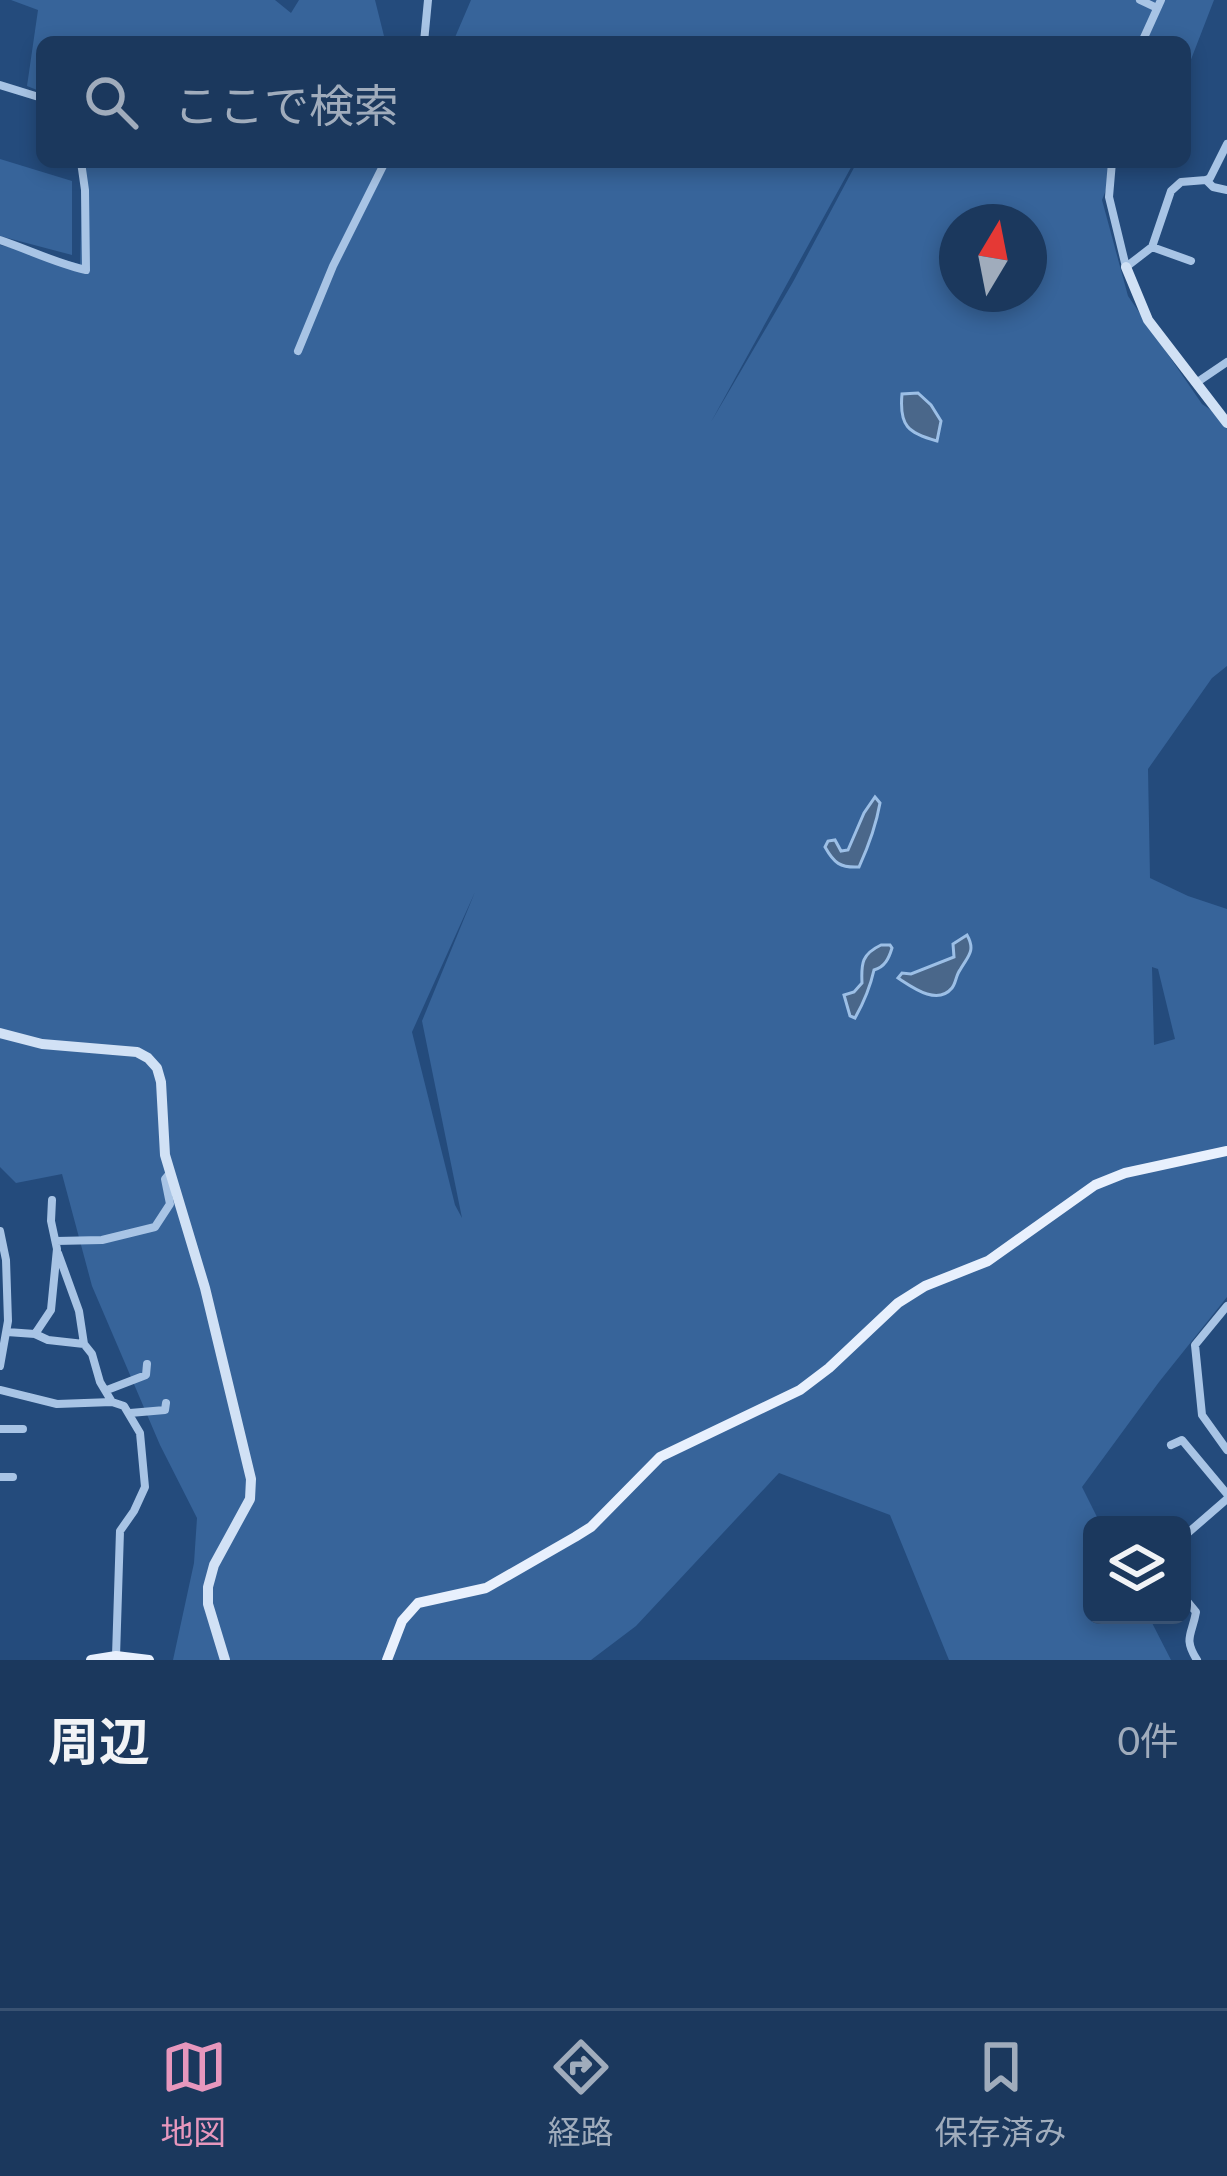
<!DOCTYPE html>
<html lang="ja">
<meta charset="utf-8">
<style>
:root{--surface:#1b385d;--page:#243f63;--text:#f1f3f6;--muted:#a0acbc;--line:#395272;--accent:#e797bd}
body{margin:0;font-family:Lato,"Noto Sans JP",sans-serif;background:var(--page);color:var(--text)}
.controls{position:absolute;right:36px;bottom:36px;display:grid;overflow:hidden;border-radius:18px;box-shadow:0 6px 18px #0003}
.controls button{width:108px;height:108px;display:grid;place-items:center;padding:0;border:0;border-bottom:3px solid var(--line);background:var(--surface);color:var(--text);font:60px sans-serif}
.compass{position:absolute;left:939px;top:204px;width:108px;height:108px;border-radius:50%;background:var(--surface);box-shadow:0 6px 18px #0003;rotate:10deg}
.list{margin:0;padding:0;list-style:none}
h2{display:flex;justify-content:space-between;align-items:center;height:156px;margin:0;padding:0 48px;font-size:51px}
h2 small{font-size:39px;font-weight:400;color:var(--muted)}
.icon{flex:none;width:66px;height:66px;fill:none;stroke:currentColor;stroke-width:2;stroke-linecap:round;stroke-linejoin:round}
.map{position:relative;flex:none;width:1227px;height:1660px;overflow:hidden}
.search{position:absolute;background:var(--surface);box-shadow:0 6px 18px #0003;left:36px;right:36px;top:36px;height:132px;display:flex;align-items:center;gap:30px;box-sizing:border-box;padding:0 42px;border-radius:18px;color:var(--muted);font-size:45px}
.sheet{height:348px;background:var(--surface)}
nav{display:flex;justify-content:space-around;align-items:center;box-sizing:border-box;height:168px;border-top:3px solid var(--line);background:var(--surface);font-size:33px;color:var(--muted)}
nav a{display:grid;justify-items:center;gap:6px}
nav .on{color:var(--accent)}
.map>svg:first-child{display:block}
</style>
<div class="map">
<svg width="1227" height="1660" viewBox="0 0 1227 1660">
<rect width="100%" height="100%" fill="#244b7c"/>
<path fill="#37649a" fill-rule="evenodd" d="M 11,0 L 275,0 L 291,13 L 299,0 L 375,0 L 384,36 L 391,42 L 42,42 L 42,92 L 27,86 L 38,10 Z
M 471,0 L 1214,0 L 1185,75 L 1185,42 L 453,42 Z
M 0,159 L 72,181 L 72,255 L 0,236 Z
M 83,162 L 854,162 L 711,422 L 793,282 L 857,162 L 1117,162 L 1102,200 L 1128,296 L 1202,404 L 1227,421 L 1227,666 L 1212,678 L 1148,769 L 1150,878 L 1188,896 L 1227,909 L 1227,1297 L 1159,1382 L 1082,1487 L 1101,1525 L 1092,1525 L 1092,1615 L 1148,1615 L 1171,1660 L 949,1660 L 890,1515 L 779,1473 L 636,1626 L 591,1660 L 173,1660 L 194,1563 L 197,1518 L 160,1445 L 92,1286 L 62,1174 L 16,1183 L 0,1167 L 0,245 L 80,264 ZM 957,222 L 1029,222 L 1029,294 L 957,294 ZM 475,892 L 422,1021 L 462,1218 L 455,1205 L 412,1032 ZM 1152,967 L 1158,969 L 1175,1039 L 1154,1045 Z"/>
<path fill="#4a678a" stroke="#9cbfe6" stroke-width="3" d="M 918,393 L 931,405 L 941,421 L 937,441 C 908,433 899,426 902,394 Z
M 875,797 L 880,803 C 876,826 869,845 859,867 C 840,868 834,863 825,847 L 828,841 L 835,840 L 841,851 L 848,850 L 864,813 Z
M 967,935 C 976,951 968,956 960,970 C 956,975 956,983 952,988 C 937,1006 912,987 898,978 L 902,973 L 911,974 L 954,957 L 953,944 Z
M 881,945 L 890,945 L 892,948 C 889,958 885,967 874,970 C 870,988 864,1002 855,1018 L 850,1016 L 844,995 L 854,992 L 862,983 C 861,963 862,954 881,945 Z"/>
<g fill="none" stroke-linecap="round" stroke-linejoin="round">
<path stroke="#a8c4e5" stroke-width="8" d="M 1140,0 L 1157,8
M 424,42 L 428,0
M 1142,42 L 1161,0
M 0,85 L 42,98
M 1112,162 L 1109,197 L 1126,267 L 1152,247 L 1171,191 L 1181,182 L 1206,180 L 1210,178 L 1227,144
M 1206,180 L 1213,187 L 1227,190
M 0,240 C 30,250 55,263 86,270 L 85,190 L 81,162
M 1152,247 L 1191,261
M 298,351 L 333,266 L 385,162
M 1196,383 L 1227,362
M 0,1231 L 6,1260 L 8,1321 L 0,1366
M 56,1241 L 102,1240 L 155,1227 L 170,1204 L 165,1179 L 170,1173
M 58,1253 L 79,1311 L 84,1344 L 92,1354 L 100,1382 L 112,1402
M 1227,1306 L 1195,1345 L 1202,1415 L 1227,1450
M 7,1332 L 35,1334 L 51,1310 L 57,1249 L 51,1221 L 52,1200
M 35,1334 L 48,1340 L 84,1344
M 0,1390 L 57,1404 L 112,1402 L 124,1406 L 140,1433 L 145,1487 L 134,1511 L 120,1531 L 116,1656
M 107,1390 L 146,1375 L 147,1364
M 130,1413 L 165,1410 L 166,1403
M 0,1429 L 23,1429
M 1171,1445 L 1182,1440 L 1227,1494
M 0,1477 L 13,1477
M 1182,1538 L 1227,1499
M 1182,1595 L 1196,1612 C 1192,1635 1183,1638 1197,1660"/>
<path stroke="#d1e1f5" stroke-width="10" d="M 1126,267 L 1148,320 L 1227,423
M 0,1033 L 42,1044 L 137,1052 L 148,1058 L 157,1068 L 161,1082 L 165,1155 L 205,1288 L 251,1479 L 250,1499 L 214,1565 L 208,1587 L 208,1604 L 225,1660"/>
<path stroke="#e8f0fd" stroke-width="10" d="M 91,1660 L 116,1656 L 149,1660
M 387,1660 L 402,1621 L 418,1603 L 486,1588 L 575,1537 L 591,1527 L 660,1457 L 800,1390 L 829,1368 L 898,1303 L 925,1286 L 988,1261 L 1095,1185 L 1125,1173 L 1227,1151"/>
</g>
</svg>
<div class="controls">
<button><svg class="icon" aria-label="layers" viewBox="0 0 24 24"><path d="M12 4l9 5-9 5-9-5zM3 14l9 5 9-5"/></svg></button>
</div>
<svg class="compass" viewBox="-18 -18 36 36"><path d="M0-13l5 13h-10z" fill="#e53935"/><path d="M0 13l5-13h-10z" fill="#a0acbc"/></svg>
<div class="search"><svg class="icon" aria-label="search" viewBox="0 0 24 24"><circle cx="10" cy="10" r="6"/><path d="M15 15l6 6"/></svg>ここで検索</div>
</div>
<section class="sheet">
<h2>周辺<small>0件</small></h2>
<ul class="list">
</ul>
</section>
<nav>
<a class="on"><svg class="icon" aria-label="map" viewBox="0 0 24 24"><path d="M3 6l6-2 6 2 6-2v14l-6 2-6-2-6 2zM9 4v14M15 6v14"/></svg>地図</a>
<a><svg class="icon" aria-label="directions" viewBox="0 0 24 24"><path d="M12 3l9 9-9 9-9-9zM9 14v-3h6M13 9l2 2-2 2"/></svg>経路</a>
<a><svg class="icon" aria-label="saved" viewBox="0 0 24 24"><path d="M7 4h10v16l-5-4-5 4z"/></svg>保存済み</a>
</nav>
